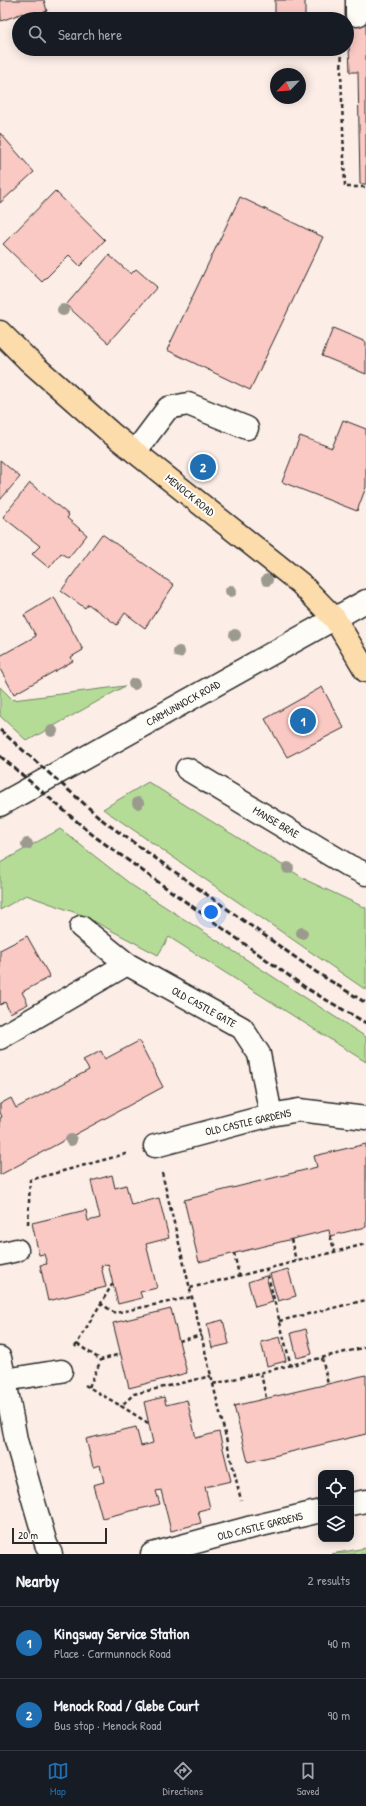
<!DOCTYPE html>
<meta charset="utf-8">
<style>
:root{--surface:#171b24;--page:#242831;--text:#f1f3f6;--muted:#9ea1a6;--line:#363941;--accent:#1f6fb2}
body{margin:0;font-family:"Patrick Hand",sans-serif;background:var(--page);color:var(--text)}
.controls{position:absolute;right:12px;bottom:12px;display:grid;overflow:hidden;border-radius:8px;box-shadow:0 2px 10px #0003}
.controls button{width:36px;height:36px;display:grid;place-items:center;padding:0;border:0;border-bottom:1px solid var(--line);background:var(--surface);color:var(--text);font:20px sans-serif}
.compass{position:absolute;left:270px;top:68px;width:36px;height:36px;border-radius:50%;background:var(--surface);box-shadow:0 2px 10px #0003;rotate:245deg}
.scale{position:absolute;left:12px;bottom:10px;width:95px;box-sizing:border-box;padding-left:4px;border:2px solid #2b2b2b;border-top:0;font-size:11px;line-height:14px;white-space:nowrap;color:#2b2b2b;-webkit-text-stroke:3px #fdfcf7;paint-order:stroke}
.you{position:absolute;left:211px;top:912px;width:14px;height:14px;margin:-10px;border:3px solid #fff;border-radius:50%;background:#1a73e8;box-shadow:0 0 0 6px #1a73e833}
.badge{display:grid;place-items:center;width:26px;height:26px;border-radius:50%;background:var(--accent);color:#fff;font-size:13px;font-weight:700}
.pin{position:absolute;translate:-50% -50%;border:2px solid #fff;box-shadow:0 1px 4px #0006}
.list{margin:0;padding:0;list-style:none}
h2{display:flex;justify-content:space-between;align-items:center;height:52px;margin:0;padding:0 16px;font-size:17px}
h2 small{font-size:13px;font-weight:400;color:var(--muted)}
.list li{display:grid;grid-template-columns:26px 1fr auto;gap:12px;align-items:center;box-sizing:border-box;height:72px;padding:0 16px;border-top:1px solid var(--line)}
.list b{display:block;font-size:15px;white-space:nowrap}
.list p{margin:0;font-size:13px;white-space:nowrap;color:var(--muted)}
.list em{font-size:13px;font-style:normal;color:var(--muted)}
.icon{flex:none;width:22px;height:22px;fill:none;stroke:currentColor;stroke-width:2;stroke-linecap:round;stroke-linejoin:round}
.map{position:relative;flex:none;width:366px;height:1554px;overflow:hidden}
.search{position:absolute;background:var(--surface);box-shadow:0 2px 10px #0003;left:12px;right:12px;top:12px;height:44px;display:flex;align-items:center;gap:10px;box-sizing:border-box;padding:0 14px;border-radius:22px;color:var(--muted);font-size:15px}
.sheet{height:196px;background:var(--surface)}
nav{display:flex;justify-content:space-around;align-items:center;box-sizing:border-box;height:56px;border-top:1px solid var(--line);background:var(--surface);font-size:11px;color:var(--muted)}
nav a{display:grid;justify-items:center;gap:2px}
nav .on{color:var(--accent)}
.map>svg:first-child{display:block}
</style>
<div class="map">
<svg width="366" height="1554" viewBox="0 0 366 1554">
<rect width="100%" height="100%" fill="#fcede7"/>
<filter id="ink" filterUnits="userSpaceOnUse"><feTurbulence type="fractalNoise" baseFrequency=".025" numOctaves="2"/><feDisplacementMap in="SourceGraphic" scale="8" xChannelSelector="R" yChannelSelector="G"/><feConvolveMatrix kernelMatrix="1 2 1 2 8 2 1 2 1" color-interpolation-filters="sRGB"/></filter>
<g filter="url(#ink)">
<path fill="#b5dc97" stroke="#708461" d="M 125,686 L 27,741 L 0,716 L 0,687 L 13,700 Z
M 148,782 L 308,881 L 366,908 L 366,990 L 103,809 Z
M 60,829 L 133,886 L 366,1037 L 366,1062 L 169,937 L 158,955 L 82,915 L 26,895 L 0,910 L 0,863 Z
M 366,1548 L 366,1554 L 331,1554 Z"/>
<path fill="#fac9c3" stroke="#2b2b2b" d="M 0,0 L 44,0 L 47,11 L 25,19 L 23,13 L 1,21 Z
M 275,0 L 305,0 L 305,19 L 275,19 Z
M 366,20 L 366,184 L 360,184 L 358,72 L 350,72 L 348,21 Z
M 0,133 L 34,172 L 0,203 Z
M 55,191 L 105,240 L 80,266 L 69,255 L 42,282 L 3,244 Z
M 240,197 L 323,237 L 250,390 L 167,350 Z
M 109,255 L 131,274 L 136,269 L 157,287 L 108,343 L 66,305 Z
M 333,328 L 366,342 L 366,374 L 322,356 Z
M 343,420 L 366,429 L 366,487 L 357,511 L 282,482 L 300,436 L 332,448 Z
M 0,460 L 20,477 L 0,500 Z
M 30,483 L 69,515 L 67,518 L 87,535 L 68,558 L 61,553 L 49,568 L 32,554 L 40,546 L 3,517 Z
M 102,534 L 174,585 L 145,628 L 125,613 L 117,625 L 88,604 L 85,608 L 61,591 Z
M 54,597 L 83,650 L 71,657 L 73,661 L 14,694 L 0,669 L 0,656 L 36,636 L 24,615 Z
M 322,687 L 344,728 L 287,757 L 265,719 Z
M 27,936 L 50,977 L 22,992 L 28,1004 L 10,1013 L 5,1002 L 0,1005 L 0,950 Z
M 139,1041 L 163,1087 L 0,1175 L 0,1118 L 2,1117 L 0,1112 L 0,1104 L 11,1098 L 16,1108 L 89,1070 L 83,1060 L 101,1051 L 105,1059 Z
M 366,1144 L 366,1227 L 330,1236 L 329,1230 L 199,1262 L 184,1200 L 317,1167 L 314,1156 Z
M 112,1175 L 115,1188 L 126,1185 L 131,1205 L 159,1198 L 169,1238 L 146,1244 L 157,1288 L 140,1292 L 142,1298 L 118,1304 L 108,1264 L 101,1266 L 106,1287 L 48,1301 L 40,1265 L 47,1264 L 44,1254 L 39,1255 L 32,1223 L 86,1210 L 88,1221 L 100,1218 L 91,1181 Z
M 288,1269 L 296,1296 L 278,1301 L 270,1274 Z
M 266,1276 L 273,1302 L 255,1307 L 248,1282 Z
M 171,1309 L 187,1373 L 129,1388 L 113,1323 Z
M 223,1320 L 229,1344 L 212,1348 L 207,1324 Z
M 306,1329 L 312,1354 L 297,1358 L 291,1333 Z
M 280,1337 L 286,1361 L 267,1366 L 261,1342 Z
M 366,1375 L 366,1434 L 248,1462 L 234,1406 Z
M 164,1397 L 166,1405 L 187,1400 L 196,1438 L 219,1432 L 231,1481 L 205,1487 L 210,1508 L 198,1511 L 201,1523 L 171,1531 L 161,1490 L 156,1491 L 160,1504 L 102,1518 L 93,1485 L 104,1482 L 100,1465 L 93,1467 L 86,1439 L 136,1427 L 141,1446 L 153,1443 L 144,1402 Z"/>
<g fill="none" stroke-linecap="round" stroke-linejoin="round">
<g stroke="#2b2b2b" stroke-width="25">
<path id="minor" d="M 357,0 L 357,15
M 135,452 L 168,408 L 188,404 L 247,428
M 187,769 L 349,866 L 366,874
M 0,805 L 366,601
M 81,927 L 127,964 L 242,1028 L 259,1054 L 271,1115
M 0,1038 L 127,964
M 155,1146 L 271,1115 L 299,1110 L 366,1118
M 0,1254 L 17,1250
M 0,1358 L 5,1380
M 351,1504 L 366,1501
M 51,1554 L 46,1544 L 16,1440 L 5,1380 L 61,1371
M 152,1554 L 248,1528 L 321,1511"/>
</g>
<g stroke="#2b2b2b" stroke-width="25">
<path id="major" d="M 0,332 L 28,360 L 111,433 L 300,583 L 335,619 L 366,671"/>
</g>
<path stroke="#2b2b2b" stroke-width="2.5" stroke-dasharray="4 3" stroke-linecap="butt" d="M 342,49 L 341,72 L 345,187 L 366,187
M 162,1173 L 241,1500
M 28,1224 L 30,1180 L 129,1153
M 330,1236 L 335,1252
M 291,1239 L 296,1261
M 234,1253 L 239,1275
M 266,1268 L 291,1366
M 190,1288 L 366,1244
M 100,1303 L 115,1313 L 192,1297
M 279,1321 L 366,1300
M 179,1341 L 202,1335
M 77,1344 L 101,1360
M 75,1347 L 113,1283
M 322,1358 L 328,1384
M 261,1373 L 266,1398
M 213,1384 L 366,1347
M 85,1385 L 121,1406
M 89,1387 L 101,1360 L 120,1354
M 148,1423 L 121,1406 L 134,1394 L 211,1376"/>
<use href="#minor" stroke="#fdfcf7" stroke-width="22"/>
<use href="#major" stroke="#fddcac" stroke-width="22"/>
<path stroke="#2b2b2b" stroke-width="3" stroke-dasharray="6 3" stroke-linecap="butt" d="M 0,730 L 106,823 L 316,972 L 366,1003
M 0,756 L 94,836 L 306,988 L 366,1023"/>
</g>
<g fill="#9c9a8e">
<circle cx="63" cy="310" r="6"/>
<circle cx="267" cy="580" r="6"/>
<circle cx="231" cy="591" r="6"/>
<circle cx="235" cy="635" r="6"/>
<circle cx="179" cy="652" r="6"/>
<circle cx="134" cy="684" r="6"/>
<circle cx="52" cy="731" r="6"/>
<circle cx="138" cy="803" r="6"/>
<circle cx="27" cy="844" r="6"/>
<circle cx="288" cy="868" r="6"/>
<circle cx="302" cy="933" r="6"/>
<circle cx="71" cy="1140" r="6"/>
</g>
</g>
<g text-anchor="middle" stroke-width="4" stroke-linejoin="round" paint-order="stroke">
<g font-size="11" fill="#2b2b2b" stroke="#fdfcf7">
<text transform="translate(190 495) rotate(39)" y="4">MENOCK ROAD</text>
<text transform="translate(183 703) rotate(-29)" y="4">CARMUNNOCK ROAD</text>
<text transform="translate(276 822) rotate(31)" y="4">MANSE BRAE</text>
<text transform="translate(204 1007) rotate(29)" y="4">OLD CASTLE GATE</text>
<text transform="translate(248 1122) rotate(-13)" y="4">OLD CASTLE GARDENS</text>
<text transform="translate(260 1526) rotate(-14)" y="4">OLD CASTLE GARDENS</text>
</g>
</g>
</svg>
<div class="controls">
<button><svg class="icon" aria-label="locate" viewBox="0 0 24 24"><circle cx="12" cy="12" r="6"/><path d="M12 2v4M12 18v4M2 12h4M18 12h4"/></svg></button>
<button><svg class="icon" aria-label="layers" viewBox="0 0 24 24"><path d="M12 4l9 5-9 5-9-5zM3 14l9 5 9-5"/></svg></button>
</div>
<svg class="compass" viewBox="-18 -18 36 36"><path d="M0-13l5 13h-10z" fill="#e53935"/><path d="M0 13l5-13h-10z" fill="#9ea1a6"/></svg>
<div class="scale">20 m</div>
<div class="you"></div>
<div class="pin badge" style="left:303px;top:721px">1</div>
<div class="pin badge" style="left:203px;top:467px">2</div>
<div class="search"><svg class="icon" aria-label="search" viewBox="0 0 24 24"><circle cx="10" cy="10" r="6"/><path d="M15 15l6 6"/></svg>Search here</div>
</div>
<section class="sheet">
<h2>Nearby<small>2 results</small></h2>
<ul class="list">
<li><span class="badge">1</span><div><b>Kingsway Service Station</b><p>Place · Carmunnock Road</p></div><em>40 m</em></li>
<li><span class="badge">2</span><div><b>Menock Road / Glebe Court</b><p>Bus stop · Menock Road</p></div><em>90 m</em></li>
</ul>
</section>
<nav>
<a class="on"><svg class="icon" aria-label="map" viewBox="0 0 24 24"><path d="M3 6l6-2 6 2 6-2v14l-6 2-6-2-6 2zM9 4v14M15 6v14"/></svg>Map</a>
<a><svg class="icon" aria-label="directions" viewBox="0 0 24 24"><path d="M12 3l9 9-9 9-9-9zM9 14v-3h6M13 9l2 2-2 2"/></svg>Directions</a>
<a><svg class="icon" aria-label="saved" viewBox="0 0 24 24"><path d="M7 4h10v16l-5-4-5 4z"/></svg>Saved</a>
</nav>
